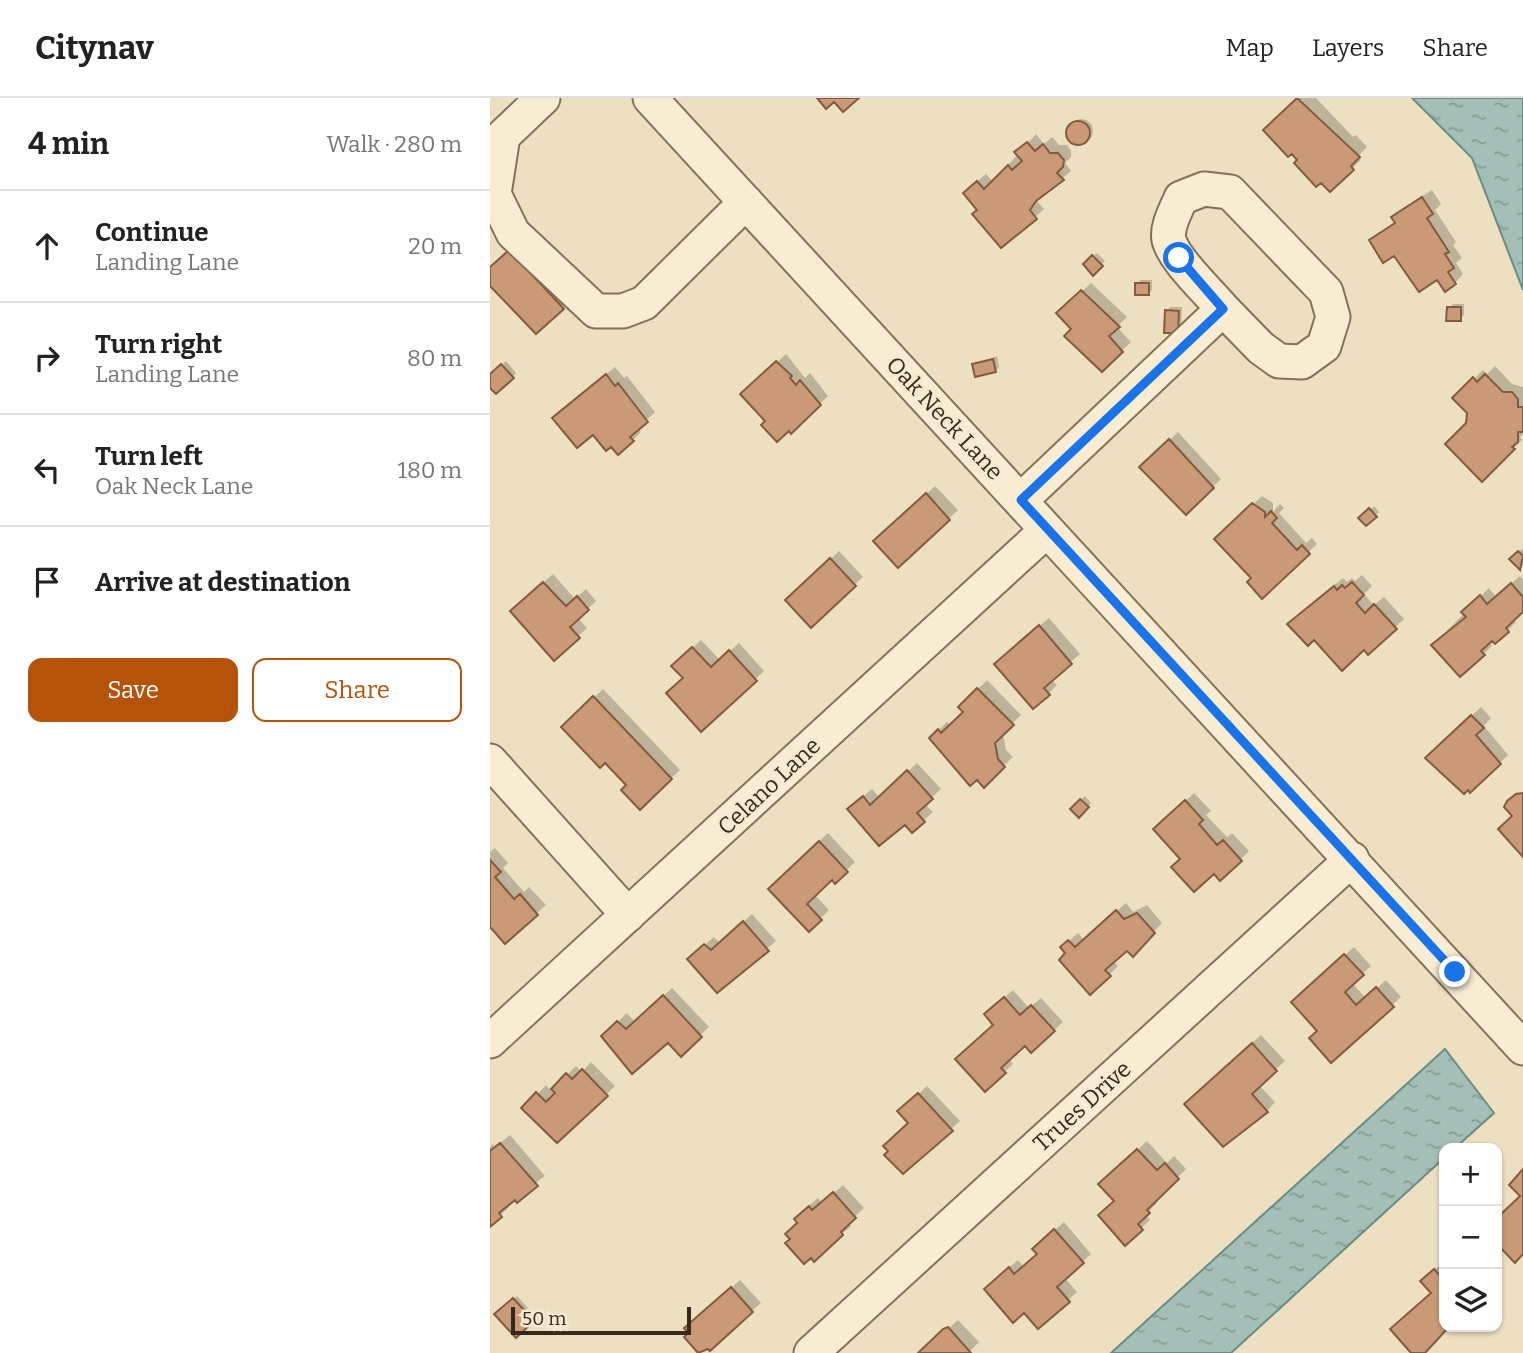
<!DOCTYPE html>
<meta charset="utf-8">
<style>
:root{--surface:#fff;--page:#f2f2f2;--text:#222;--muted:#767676;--line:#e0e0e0;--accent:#b45309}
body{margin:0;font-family:Bitter,serif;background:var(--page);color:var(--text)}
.controls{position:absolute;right:21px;bottom:21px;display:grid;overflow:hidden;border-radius:14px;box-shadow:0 2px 5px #0004}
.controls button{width:63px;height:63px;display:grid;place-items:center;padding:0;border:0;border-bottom:2px solid var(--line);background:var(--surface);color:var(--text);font:35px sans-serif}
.scale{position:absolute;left:21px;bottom:18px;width:180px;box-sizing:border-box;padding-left:7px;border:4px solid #35291d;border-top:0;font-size:19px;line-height:24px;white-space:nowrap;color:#35291d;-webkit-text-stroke:5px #f4ead0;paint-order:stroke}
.stop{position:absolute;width:21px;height:21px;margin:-16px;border:5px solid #1a73e8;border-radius:50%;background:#fff}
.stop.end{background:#1a73e8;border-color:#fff;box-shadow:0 2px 7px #0008}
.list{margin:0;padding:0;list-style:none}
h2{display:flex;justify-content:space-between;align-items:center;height:91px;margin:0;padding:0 28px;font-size:30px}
h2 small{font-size:23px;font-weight:400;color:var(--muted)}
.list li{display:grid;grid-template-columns:46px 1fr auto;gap:21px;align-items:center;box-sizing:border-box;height:112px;padding:0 28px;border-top:2px solid var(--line)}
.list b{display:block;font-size:26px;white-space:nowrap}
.list p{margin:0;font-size:23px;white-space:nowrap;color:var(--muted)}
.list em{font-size:23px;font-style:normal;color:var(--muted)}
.actions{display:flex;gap:14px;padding:21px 28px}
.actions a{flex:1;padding:16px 0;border:2px solid var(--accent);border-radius:14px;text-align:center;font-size:24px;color:var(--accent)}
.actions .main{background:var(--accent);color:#fff}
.icon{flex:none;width:38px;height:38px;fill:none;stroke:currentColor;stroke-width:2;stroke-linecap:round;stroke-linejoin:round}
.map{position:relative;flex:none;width:1033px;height:1255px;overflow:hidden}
header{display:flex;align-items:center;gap:42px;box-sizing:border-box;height:98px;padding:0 35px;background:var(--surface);border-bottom:2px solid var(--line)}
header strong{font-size:33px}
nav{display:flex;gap:38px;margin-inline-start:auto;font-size:24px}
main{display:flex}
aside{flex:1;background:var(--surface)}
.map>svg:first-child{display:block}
</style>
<header>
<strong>Citynav</strong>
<nav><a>Map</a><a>Layers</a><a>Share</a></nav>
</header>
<main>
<aside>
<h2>4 min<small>Walk · 280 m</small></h2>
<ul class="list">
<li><svg class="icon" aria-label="ahead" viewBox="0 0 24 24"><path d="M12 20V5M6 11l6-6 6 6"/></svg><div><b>Continue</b><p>Landing Lane</p></div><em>20 m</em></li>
<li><svg class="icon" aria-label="right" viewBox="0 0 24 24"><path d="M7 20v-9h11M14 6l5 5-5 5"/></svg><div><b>Turn right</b><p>Landing Lane</p></div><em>80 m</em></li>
<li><svg class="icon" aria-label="left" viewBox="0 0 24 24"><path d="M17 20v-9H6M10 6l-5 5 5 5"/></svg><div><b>Turn left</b><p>Oak Neck Lane</p></div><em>180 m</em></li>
<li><svg class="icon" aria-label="arrive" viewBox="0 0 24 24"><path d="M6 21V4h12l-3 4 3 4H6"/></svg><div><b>Arrive at destination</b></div></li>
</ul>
<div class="actions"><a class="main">Save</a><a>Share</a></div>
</aside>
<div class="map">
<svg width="1033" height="1255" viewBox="0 0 1033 1255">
<defs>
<pattern id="water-ripples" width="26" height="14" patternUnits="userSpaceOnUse" patternTransform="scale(1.75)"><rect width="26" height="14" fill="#a3bfb7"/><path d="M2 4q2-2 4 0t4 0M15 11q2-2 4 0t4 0" fill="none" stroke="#869b94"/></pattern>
</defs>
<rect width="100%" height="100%" fill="#ede0c0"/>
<path fill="url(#water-ripples)" stroke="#6b8c84" stroke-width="2" d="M 922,0 L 1033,0 L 1033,192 L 982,60 Z
M 955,951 L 1004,1015 L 965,1050 L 954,1050 L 954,1060 L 741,1255 L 621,1255 Z"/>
<path fill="#0003" d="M 809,0 L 826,0 L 863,39 L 866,37 L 877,49 L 868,58 L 871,62 L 840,91 L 775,32 Z
M579 33a12 12 0 1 1 24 0a12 12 0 1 1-24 0Z
M 546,36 L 554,46 L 562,39 L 569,47 L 577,47 L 581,53 L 581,59 L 575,65 L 581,73 L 547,103 L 554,111 L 545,119 L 489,112 L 483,87 L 496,76 L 503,84 Z
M 942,92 L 951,106 L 945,112 L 966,144 L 963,147 L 972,160 L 966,165 L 973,176 L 965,185 L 947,180 L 881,142 L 906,123 L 903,120 L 912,111 Z
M 29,144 L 82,201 L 46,234 L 0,182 L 0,171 Z
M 607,155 L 615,163 L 603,175 L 595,166 Z
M 651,182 L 662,182 L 662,192 L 658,196 L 647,185 Z
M 601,185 L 637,219 L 627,229 L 641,244 L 612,272 L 569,215 Z
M 963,206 L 974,206 L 974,217 L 970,221 L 959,210 Z
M 680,209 L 692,209 L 691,230 L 688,234 L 677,213 Z
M 296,256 L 315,280 L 320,275 L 338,298 L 301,333 L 278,323 L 261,288 Z
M 507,258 L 509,269 L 505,273 L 484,267 Z
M 16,263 L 26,275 L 6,294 L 0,287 L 0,278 Z
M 1005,268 L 1022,286 L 1033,289 L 1033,336 L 1030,339 L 1032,342 L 992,381 L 978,326 L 978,314 L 965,300 L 993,272 L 997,276 Z
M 125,269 L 134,280 L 137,278 L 165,314 L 148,330 L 151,334 L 143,342 L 73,311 Z
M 688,334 L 731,381 L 696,414 L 652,369 Z
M 445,388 L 468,412 L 408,468 L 394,435 Z
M 772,398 L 783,405 L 783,414 L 790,406 L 794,410 L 789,415 L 816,445 L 822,440 L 827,446 L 772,498 L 763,480 L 726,441 Z
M 884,408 L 889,414 L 876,426 L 871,420 Z
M 1033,450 L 1033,467 L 1030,470 L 1022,461 Z
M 349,453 L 373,479 L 364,487 L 306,494 Z
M 63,476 L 85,501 L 96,491 L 106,503 L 88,520 L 97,530 L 65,560 L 31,505 Z
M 872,477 L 882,488 L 874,496 L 884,507 L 894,499 L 914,521 L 879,554 L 808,517 L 853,480 L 857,484 L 862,480 L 865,483 Z
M 1030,478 L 1033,481 L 1033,512 L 1023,521 L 1026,524 L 1018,532 L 999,544 L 1002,548 L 994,556 L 943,547 L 999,490 L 1006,499 Z
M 559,520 L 590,556 L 561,581 L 567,587 L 558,596 L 515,557 Z
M 211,542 L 230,562 L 249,545 L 274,573 L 211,631 L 195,580 L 184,568 Z
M 497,582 L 531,617 L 513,635 L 516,652 L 523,659 L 494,687 L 441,640 L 457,624 L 461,628 L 475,614 L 470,609 Z
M 113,591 L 190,672 L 150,709 L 138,687 L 115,663 L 73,629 Z
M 991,609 L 1001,620 L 994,628 L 1018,657 L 980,693 L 946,651 Z
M 427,665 L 451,691 L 435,706 L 443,714 L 422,733 L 415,725 L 368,703 L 382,691 L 390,700 Z
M 704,695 L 721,713 L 716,717 L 737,739 L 742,735 L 759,753 L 750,762 L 724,774 L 692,760 L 674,723 Z
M 595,698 L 601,705 L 589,718 L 582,711 Z
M 338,735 L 365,764 L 345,783 L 342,779 L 324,796 L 339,812 L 319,832 L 280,791 Z
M 5,750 L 18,765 L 13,770 L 34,794 L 39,789 L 56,807 L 15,844 L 0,826 L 0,754 Z
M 636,805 L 643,814 L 657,807 L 672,825 L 643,856 L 637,850 L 623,863 L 628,868 L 619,877 L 572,849 L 588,835 L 594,842 Z
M 262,816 L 286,843 L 227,892 L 208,853 L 224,839 L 230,845 Z
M 864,849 L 881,868 L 862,885 L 876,900 L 896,882 L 911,899 L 842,962 L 812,896 Z
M 182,890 L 219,929 L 191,956 L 178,943 L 113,938 L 137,915 L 145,924 Z
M 523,892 L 539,910 L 551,900 L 573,924 L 542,952 L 536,946 L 519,961 L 523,966 L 495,992 L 505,908 Z
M 771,937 L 795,963 L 769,987 L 785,1004 L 777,1013 L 705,997 Z
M 101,964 L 125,988 L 67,1043 L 34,1010 L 56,987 L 61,993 L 86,968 L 92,974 Z
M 437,988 L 470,1023 L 413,1074 L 420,1025 L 410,1014 Z
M 20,1037 L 55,1078 L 17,1106 L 19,1109 L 0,1127 L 0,1049 L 3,1046 L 5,1049 Z
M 657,1043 L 677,1065 L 684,1058 L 696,1071 L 664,1103 L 667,1105 L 655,1117 L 660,1122 L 636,1145 L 619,1078 Z
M 353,1087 L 374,1110 L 358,1125 L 361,1128 L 352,1136 L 302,1141 L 314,1112 L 328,1100 L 332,1105 Z
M 574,1124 L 601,1156 L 575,1180 L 587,1194 L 548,1229 L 504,1182 L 528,1162 L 534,1169 L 549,1156 L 553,1142 Z
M 953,1164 L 954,1229 L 957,1229 L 932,1255 L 924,1255 L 943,1194 L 933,1183 Z
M 250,1182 L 271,1205 L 210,1255 L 197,1239 L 205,1222 Z
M 27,1198 L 46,1219 L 26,1237 L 7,1216 Z
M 468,1222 L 489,1244 L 478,1255 L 431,1255 Z"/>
<path fill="#ca9a77" stroke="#845b3f" stroke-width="2" d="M 327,0 L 369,0 L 353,14 L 344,4 L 336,11 Z
M 807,0 L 870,59 L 861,68 L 864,72 L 840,94 L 831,85 L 826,89 L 804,65 L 807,62 L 802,56 L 798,59 L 773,32 Z
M576 35a12 12 0 1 1 24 0a12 12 0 1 1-24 0Z
M 537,44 L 545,53 L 553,46 L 560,55 L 568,55 L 574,62 L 573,69 L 567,75 L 574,82 L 546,103 L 540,112 L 547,121 L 511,150 L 482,116 L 487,112 L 473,95 L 487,83 L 494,91 L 518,67 L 522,72 L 532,63 L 524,54 Z
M 932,99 L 943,116 L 937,120 L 959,154 L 955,156 L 964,170 L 958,174 L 966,186 L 955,194 L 947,182 L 929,194 L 904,158 L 893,165 L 879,142 L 905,125 L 901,119 Z
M 19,152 L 74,211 L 46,236 L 0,188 L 0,169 Z
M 602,157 L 613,168 L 603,178 L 593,166 Z
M 645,185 L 659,185 L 659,197 L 645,197 Z
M 591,192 L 630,229 L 619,238 L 633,254 L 612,274 L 574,238 L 581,231 L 566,215 Z
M 957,209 L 971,209 L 971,223 L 956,223 Z
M 675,212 L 689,213 L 688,235 L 674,235 Z
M 503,261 L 506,274 L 485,279 L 482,266 Z
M 286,263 L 302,278 L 300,280 L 306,287 L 310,282 L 331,307 L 301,336 L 299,333 L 287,344 L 271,327 L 275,323 L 250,296 Z
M 11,266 L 24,280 L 6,296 L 0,290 L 0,276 Z
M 116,276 L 125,288 L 128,285 L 158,324 L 140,339 L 144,343 L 128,357 L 121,349 L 116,353 L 103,337 L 87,350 L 62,320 Z
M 995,276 L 1013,294 L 1022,294 L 1028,301 L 1028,309 L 1033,309 L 1033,334 L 1028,334 L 1028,344 L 1022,349 L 1025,351 L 992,384 L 955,346 L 976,325 L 977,315 L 962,300 L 983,279 L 987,284 Z
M 679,341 L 724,390 L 696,417 L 649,369 Z
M 436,395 L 460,422 L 408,470 L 383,443 Z
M 762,405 L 775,414 L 775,419 L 781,413 L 787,420 L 782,425 L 807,452 L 812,447 L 820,456 L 772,501 L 757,484 L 761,480 L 724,441 Z
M 879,410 L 887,419 L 876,428 L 868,420 Z
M 1028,453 L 1033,458 L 1030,472 L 1019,461 Z
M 340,460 L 366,488 L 321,530 L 295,502 Z
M 53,484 L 76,508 L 87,498 L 99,512 L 80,529 L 90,540 L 64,563 L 20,513 Z
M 862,484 L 874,497 L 866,505 L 875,515 L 884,506 L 907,531 L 878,557 L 874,552 L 852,573 L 824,542 L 818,548 L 797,526 L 844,488 L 847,492 L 852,487 L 855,490 Z
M 1021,485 L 1033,499 L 1033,514 L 1016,530 L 1019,534 L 1005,546 L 1002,543 L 991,553 L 995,557 L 970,579 L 941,547 L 976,519 L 971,514 L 990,497 L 997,506 Z
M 549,527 L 582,566 L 554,590 L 560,597 L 543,611 L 504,566 Z
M 202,549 L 221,569 L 239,552 L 267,583 L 211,634 L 176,595 L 193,580 L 181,568 Z
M 487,590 L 524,627 L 505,645 L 508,661 L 515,669 L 494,690 L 487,682 L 480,688 L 439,640 L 448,631 L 451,635 L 473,614 L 468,609 Z
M 103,598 L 182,681 L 150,712 L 131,692 L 136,687 L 115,665 L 110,670 L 71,629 Z
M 981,617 L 994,630 L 986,637 L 1011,666 L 980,695 L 978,692 L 974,696 L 935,660 Z
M 417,672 L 443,701 L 427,715 L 435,724 L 422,735 L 415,727 L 389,748 L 357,711 L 373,698 L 380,707 Z
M 1033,695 L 1033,759 L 1008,731 L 1022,718 L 1014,709 L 1017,703 L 1026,696 Z
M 590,701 L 599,709 L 589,720 L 580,711 Z
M 695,702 L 713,722 L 709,726 L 727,747 L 733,742 L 752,763 L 730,783 L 724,776 L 704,794 L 681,769 L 690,761 L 663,731 Z
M 329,743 L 358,774 L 345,786 L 342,782 L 317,806 L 332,822 L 319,834 L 278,791 Z
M 0,762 L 11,774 L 5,779 L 24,801 L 30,796 L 48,817 L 15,846 L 0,829 Z
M 626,812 L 634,821 L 647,815 L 665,835 L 643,859 L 637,853 L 615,872 L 621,878 L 600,897 L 569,862 L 575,855 L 570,849 L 578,842 L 585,849 Z
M 253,823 L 279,853 L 227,895 L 197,861 L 214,846 L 221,852 Z
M 854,856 L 874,877 L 855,894 L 866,907 L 886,889 L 904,909 L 841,965 L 819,940 L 827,933 L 801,904 Z
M 173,897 L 212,939 L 191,959 L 178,945 L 142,976 L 111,938 L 127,923 L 136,931 Z
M 514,899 L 530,917 L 541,907 L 565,933 L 541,955 L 535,948 L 511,970 L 516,975 L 495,994 L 465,961 L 503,927 L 494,916 Z
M 762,945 L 787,973 L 762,996 L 778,1014 L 733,1049 L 694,1006 Z
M 92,971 L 118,998 L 67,1045 L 31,1010 L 46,994 L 56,1004 L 65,995 L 61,991 L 76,975 L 82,981 Z
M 428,995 L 463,1033 L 413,1076 L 394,1057 L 398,1053 L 393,1048 L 418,1025 L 407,1013 Z
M 10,1045 L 48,1088 L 27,1105 L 25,1102 L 9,1115 L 12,1119 L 0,1129 L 0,1053 Z
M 647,1051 L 667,1072 L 675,1065 L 689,1081 L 657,1112 L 660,1115 L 648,1126 L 653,1132 L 635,1148 L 608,1117 L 624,1103 L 608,1086 Z
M 1033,1071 L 1033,1156 L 1025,1165 L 1007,1146 L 1007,1120 L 1030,1098 L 1019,1087 Z
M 343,1094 L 366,1120 L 351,1134 L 353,1137 L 324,1164 L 321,1160 L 314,1166 L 295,1145 L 300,1141 L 295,1136 L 307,1125 L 304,1121 L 319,1108 L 322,1112 Z
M 564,1131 L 594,1165 L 567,1189 L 580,1204 L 548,1231 L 534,1215 L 523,1225 L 494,1191 L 519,1169 L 524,1176 L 547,1156 L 542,1151 Z
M 944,1171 L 954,1182 L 954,1229 L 959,1229 L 935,1255 L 921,1255 L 900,1231 L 941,1195 L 930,1183 Z
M 241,1189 L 263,1214 L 220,1253 L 218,1251 L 208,1255 L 194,1239 L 198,1235 L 194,1230 Z
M 23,1200 L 44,1223 L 26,1240 L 4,1216 Z
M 458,1229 L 481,1255 L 428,1255 L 453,1231 Z"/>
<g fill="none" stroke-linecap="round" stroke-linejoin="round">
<g stroke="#857159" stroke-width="37">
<path id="minor" d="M 53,0 L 13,38 L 4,96 L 23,135 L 106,213 L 133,213 L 154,205 L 256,104
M 160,0 L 1033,950
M 531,402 L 733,211 L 771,250 L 789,263 L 812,264 L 834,248 L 843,219 L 836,194 L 740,94 L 714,91 L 691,100 C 686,112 676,129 679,142 C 684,162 719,194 733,211
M 0,663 L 138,817
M 0,943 L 557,432
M 321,1255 L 862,761"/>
</g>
<use href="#minor" stroke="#f8edd3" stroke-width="33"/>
</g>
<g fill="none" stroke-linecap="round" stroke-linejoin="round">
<path stroke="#1a73e8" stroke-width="9" d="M 689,160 L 733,211 L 531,402 L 965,874"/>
</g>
<g text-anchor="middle" stroke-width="5" stroke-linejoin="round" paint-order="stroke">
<g font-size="23" fill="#35291d" stroke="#f4ead0">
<text transform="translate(455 320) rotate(47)" y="8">Oak Neck Lane</text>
<text transform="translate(279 688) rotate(-43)" y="8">Celano Lane</text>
<text transform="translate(592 1008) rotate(-42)" y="8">Trues Drive</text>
</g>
</g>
</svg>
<div class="controls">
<button>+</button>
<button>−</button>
<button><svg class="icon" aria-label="layers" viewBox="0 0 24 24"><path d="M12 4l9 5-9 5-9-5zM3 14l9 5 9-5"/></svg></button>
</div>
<div class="scale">50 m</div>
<div class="stop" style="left:689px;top:160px"></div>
<div class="stop end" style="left:965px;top:874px"></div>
</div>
</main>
